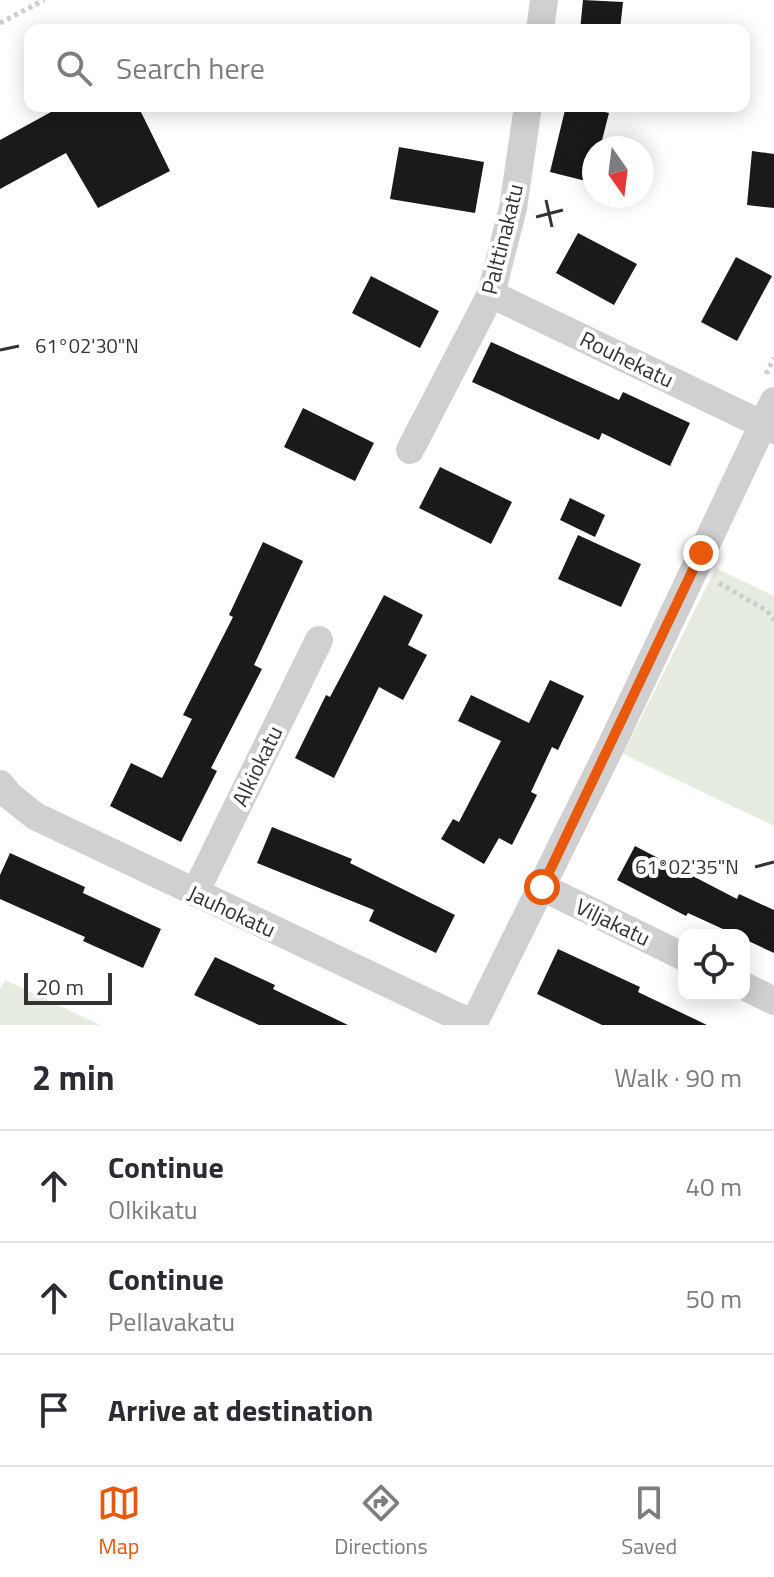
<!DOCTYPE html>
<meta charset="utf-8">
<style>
:root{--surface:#fff;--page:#f2f2f3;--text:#2b2b33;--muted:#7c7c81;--line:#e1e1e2;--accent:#ea580c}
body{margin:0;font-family:"Titillium Web",sans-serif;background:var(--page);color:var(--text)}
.controls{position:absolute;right:24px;bottom:24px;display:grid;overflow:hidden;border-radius:16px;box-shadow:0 4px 20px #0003}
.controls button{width:72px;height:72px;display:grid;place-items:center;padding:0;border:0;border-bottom:2px solid var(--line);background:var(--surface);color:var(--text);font:40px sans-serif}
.compass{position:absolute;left:582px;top:136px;width:72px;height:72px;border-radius:50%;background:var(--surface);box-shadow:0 4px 20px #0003;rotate:166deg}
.scale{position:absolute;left:24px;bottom:20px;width:88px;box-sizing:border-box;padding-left:8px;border:4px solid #333;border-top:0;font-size:22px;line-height:28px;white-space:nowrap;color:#333;-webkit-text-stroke:6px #fff;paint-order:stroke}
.stop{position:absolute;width:24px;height:24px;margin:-18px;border:6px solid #ea580c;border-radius:50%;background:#fff}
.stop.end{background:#ea580c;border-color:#fff;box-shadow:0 2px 8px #0008}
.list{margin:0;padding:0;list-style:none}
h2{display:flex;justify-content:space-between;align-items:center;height:104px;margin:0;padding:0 32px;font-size:34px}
h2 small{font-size:26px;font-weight:400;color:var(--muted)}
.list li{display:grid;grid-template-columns:52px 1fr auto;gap:24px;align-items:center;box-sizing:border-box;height:112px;padding:0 32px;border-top:2px solid var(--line)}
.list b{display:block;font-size:30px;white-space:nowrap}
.list p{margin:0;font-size:26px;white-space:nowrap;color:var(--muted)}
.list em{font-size:26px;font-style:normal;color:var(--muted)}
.icon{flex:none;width:44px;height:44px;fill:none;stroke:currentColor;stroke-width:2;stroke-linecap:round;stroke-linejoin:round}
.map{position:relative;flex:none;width:774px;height:1025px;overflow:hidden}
.search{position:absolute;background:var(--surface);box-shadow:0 4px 20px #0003;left:24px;right:24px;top:24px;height:88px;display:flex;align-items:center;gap:20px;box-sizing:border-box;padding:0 28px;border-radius:16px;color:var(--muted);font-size:30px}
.sheet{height:440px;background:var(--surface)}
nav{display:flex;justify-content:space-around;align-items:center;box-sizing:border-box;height:112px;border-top:2px solid var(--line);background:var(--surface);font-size:22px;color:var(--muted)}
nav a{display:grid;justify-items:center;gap:4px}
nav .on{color:var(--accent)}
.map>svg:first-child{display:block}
</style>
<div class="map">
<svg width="774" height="1025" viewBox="0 0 774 1025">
<rect width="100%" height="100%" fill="#fff"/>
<path fill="#e6ecdf" d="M 716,568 L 774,596 L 774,826 L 623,754 Z
M 5,980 L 100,1025 L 0,1025 L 0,989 Z"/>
<path fill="#1a1a1a" d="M 583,0 L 623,2 L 620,30 L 580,30 Z
M 62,106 L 138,106 L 170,171 L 98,208 L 66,153 L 0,189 L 0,140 Z
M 566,106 L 582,106 L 609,113 L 600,148 L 594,148 L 594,183 L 550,172 Z
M 399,147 L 484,162 L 475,213 L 390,199 Z
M 752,151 L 774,154 L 774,208 L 747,205 Z
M 578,233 L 637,264 L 614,305 L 556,273 Z
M 736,257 L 772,276 L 737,341 L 701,322 Z
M 371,276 L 439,311 L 420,348 L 352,313 Z
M 491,342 L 619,400 L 623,392 L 690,423 L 670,466 L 602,433 L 599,440 L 472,382 Z
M 303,408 L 374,443 L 355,481 L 284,447 Z
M 440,467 L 512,502 L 491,544 L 419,508 Z
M 570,498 L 605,515 L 595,537 L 560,520 Z
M 578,535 L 641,564 L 621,607 L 558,579 Z
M 263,542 L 303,561 L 254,665 L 262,669 L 211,768 L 217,771 L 181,842 L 110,806 L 131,763 L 162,778 L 192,719 L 183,715 L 233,617 L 229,615 Z
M 384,595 L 423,615 L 408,645 L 427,655 L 403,700 L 379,687 L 334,778 L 295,758 L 326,695 L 330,697 Z
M 550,680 L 584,696 L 558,750 L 552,747 L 531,792 L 537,795 L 512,845 L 499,838 L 484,864 L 441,839 L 453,819 L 459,822 L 501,741 L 458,721 L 471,695 L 529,723 Z
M 272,827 L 352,859 L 350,863 L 455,915 L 436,953 L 369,921 L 374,910 L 257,863 Z
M 635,846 L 737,899 L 739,894 L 774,910 L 774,953 L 744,939 L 744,935 L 736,935 L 688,913 L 686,916 L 617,880 Z
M 10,853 L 85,887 L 83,893 L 161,929 L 143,968 L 83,941 L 85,937 L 0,899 L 0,875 Z
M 558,949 L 640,987 L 638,992 L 707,1025 L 602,1025 L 537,994 Z
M 215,957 L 275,985 L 273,989 L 348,1025 L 259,1025 L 194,995 Z"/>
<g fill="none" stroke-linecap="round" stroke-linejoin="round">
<path stroke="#cdcdcd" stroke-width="5" stroke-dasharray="4 4" stroke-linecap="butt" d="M 0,23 L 44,0
M 766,374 L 774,358
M 719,583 L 767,611 L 774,620"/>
<path stroke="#d0d0d0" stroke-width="28" d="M 540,30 L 544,0
M 491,294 L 774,430
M 410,450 L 491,294 L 513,208 L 528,106
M 0,784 L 10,796 L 35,816 L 473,1024
M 542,887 L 684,957
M 195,893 L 319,640
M 744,986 L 774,1001
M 473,1025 L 610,748 L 774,401"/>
</g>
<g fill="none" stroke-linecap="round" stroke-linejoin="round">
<path stroke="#ea580c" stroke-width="10" d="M 542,887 L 701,553"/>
</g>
<path fill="none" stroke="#333" stroke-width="3" d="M 546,200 L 552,227M 536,217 L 563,210M 0,350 L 19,346M 755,867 L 774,862"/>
<g text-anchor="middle" stroke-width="8" stroke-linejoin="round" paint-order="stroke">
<g font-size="22" fill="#333" stroke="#fff">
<text transform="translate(502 239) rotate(-76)" y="8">Palttinakatu</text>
<text transform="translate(627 359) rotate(26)" y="8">Rouhekatu</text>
<text transform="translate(257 766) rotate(-64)" y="8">Alkiokatu</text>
<text transform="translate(232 911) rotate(25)" y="8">Jauhokatu</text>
<text transform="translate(613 922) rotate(26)" y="8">Viljakatu</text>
</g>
</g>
<g font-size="20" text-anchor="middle" fill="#333" stroke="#fff" stroke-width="8" stroke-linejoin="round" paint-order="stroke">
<text x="87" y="353">61°02'30"N</text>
<text x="687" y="874">61°02'35"N</text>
</g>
</svg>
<div class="controls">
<button><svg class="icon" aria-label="locate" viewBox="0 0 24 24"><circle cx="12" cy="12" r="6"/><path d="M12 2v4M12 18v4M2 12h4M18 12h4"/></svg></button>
</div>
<svg class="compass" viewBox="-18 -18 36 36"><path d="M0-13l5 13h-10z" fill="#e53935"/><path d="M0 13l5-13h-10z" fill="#7c7c81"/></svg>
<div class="scale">20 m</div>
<div class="stop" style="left:542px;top:887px"></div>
<div class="stop end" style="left:701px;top:553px"></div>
<div class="search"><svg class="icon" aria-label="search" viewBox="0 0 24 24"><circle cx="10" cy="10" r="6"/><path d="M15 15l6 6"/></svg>Search here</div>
</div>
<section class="sheet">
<h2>2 min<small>Walk · 90 m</small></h2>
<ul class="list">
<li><svg class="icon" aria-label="ahead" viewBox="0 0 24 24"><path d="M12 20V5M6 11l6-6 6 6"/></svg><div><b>Continue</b><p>Olkikatu</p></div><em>40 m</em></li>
<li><svg class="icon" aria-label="ahead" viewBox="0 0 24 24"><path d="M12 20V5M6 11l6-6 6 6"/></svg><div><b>Continue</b><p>Pellavakatu</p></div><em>50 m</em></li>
<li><svg class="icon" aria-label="arrive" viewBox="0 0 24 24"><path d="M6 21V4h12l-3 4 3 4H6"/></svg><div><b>Arrive at destination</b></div></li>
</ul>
</section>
<nav>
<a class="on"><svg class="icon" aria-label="map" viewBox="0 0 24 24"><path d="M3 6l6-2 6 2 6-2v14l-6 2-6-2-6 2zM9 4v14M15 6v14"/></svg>Map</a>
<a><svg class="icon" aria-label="directions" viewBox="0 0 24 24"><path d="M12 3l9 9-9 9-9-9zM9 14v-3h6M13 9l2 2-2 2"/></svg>Directions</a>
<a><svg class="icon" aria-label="saved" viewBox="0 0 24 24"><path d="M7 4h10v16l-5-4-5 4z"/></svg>Saved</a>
</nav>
